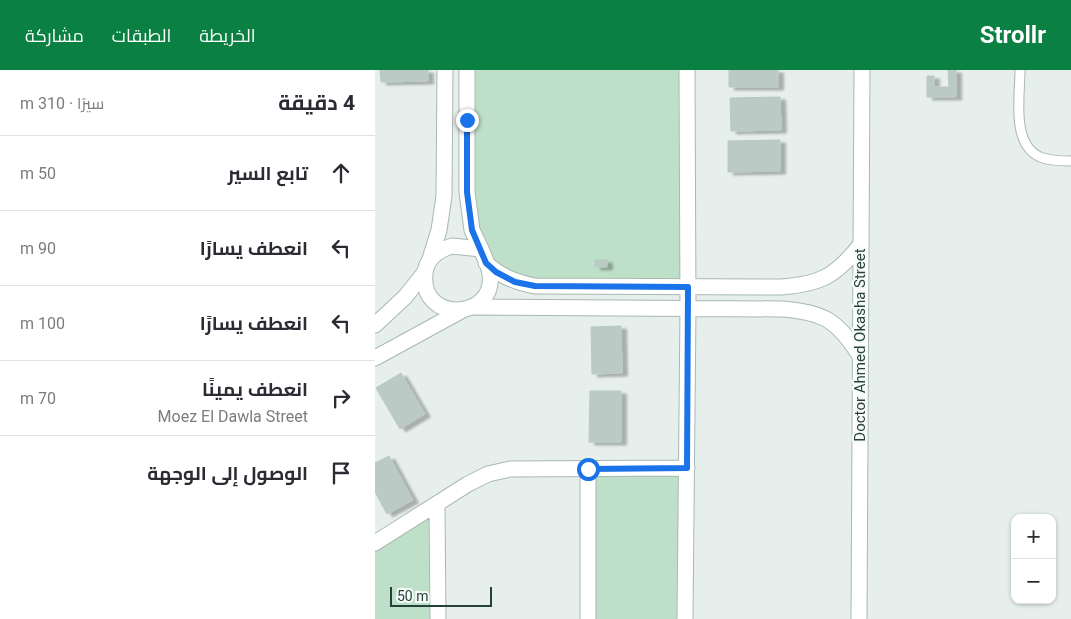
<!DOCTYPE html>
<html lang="ar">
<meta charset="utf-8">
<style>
:root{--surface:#fff;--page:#f2f2f3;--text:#2b2b33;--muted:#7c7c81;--line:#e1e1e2;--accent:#0b8043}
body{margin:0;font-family:Roboto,Cairo,sans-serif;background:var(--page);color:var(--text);direction:rtl}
.controls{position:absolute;right:15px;bottom:15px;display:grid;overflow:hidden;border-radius:10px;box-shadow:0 1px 4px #0004}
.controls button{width:45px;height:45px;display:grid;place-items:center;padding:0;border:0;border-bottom:1px solid var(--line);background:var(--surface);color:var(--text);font:25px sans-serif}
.scale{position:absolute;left:15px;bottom:12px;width:102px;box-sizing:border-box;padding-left:5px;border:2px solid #24423a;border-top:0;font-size:14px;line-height:18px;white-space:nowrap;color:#24423a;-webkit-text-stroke:4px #f7fbf9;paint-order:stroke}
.stop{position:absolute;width:15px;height:15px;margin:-11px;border:4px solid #1a73e8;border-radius:50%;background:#fff}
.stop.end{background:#1a73e8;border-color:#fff;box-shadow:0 1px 5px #0008}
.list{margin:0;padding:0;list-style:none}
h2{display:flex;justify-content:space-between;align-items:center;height:65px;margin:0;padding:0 20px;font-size:21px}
h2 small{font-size:16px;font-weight:400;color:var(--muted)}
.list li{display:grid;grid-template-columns:32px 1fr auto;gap:15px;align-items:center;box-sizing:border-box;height:75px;padding:0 20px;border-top:1px solid var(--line)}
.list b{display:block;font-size:19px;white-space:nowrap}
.list p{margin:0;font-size:16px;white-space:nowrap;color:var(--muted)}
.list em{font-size:16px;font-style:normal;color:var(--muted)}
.icon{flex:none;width:28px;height:28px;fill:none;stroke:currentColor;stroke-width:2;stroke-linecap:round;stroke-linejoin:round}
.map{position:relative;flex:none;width:696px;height:549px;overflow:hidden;direction:ltr}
header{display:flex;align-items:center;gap:30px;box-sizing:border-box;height:70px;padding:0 25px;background:var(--accent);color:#fff}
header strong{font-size:24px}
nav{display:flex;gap:28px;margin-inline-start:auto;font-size:18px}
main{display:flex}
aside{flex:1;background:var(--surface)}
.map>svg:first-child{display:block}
</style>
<header>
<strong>Strollr</strong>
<nav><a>الخريطة</a><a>الطبقات</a><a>مشاركة</a></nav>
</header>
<main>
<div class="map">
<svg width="696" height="549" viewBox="0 0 696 549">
<defs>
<filter id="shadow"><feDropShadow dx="5.5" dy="3" stdDeviation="1" flood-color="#0004"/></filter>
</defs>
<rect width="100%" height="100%" fill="#e6efeb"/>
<path fill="#bfe0c8" d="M 92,0 L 312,0 L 313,217 L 160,216 L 121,202 L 97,160 Z
M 312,398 L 310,549 L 213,549 L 213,399 Z
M 62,434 L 63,549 L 0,549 L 0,473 Z"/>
<path fill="#bbcac4" stroke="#b8c9c2" filter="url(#shadow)" d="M 5,0 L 53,0 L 53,11 L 6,12 Z
M 354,0 L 403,0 L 403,17 L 354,17 Z
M 573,0 L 581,0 L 581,27 L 552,27 L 552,6 L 559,6 L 559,17 L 574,17 Z
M 405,27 L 406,60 L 356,61 L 355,28 Z
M 405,70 L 405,101 L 353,102 L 353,71 Z
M 220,190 L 232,190 L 232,197 L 220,197 Z
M 246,256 L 247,303 L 217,304 L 216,257 Z
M 26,303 L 50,344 L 25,359 L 1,318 Z
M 215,321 L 246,321 L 246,372 L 214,372 Z
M 14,386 L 38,430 L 12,444 L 0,422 L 0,393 Z"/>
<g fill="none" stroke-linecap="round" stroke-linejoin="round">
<g stroke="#a8b8b2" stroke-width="11">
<path id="service" d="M 645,0 C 645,26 636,74 665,87 C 675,91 686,91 696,91"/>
</g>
<g stroke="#a8b8b2" stroke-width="17">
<path id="minor" d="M 92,0 L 92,122 L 97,160 L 106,179
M 77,176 L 106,179 C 109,187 114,196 115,204 C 121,250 45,254 50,204 C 51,188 64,180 77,176 Z
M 55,189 L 64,160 L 69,126 L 70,0
M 111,193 C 126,207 141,212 160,216 L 406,217 C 446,214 461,206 486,174
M 98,237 L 407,239 C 449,242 463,251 485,286
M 0,255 L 30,227 L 50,202
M 0,288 L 86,241
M 62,434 L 63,549
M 0,473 L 93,414 L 113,404 L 135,399 L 312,398
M 213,549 L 213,399
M 310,549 L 313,238 L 312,0"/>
</g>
<g stroke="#a8b8b2" stroke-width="17">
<path id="tertiary" d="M 484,549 L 487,0"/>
</g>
<use href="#service" stroke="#fff" stroke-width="9"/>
<use href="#minor" stroke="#fff" stroke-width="15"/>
<use href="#tertiary" stroke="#fff" stroke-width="15"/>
</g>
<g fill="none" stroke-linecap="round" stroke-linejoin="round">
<path stroke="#1a73e8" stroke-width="6" d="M 92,50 L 92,122 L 97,160 L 111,193 L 121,202 L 140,212 L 160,216 L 313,217 L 312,398 L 213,399"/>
</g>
<g text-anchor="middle" stroke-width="4.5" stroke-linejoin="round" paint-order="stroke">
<g font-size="15" fill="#24423a" stroke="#f7fbf9">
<text transform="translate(485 275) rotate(-90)" y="5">Doctor Ahmed Okasha Street</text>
</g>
</g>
</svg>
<div class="controls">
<button>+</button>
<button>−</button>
</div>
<div class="scale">50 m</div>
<div class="stop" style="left:213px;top:399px"></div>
<div class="stop end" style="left:92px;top:50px"></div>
</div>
<aside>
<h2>4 دقيقة<small>سيرًا · 310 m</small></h2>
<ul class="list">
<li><svg class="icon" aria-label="ahead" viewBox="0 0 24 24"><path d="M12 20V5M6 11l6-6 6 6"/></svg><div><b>تابع السير</b></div><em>50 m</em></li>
<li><svg class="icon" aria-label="left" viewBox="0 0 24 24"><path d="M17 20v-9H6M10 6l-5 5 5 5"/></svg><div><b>انعطف يسارًا</b></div><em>90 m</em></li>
<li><svg class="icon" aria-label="left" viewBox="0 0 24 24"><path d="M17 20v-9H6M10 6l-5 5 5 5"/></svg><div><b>انعطف يسارًا</b></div><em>100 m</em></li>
<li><svg class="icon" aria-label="right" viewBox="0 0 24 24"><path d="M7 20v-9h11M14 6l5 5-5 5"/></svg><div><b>انعطف يمينًا</b><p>Moez El Dawla Street</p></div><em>70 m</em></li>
<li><svg class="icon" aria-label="arrive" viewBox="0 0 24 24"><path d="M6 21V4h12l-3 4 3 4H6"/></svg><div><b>الوصول إلى الوجهة</b></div></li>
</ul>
</aside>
</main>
